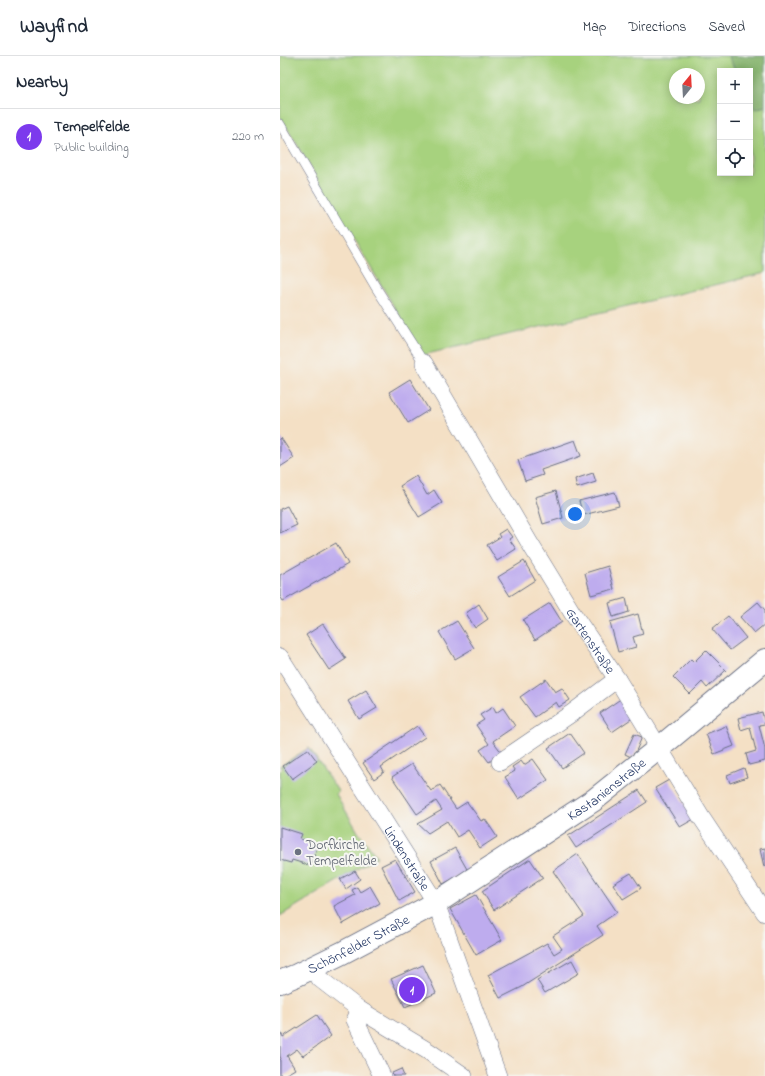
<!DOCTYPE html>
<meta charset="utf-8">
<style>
:root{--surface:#fff;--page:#f6f6f7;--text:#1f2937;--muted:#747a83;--line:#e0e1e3;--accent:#7c3aed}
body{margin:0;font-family:"Indie Flower",sans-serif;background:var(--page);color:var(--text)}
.controls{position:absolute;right:12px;top:12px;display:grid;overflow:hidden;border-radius:0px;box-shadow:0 2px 10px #0003}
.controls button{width:36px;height:36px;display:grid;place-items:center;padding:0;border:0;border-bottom:1px solid var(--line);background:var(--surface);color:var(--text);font:20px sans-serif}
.compass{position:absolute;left:389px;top:12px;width:36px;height:36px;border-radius:50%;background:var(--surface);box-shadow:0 2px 10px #0003;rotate:18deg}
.you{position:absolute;left:295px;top:458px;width:14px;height:14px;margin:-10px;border:3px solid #fff;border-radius:50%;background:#1a73e8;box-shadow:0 0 0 6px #1a73e833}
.badge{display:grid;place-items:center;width:26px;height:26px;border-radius:50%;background:var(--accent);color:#fff;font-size:13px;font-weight:700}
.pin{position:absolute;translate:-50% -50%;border:2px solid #fff;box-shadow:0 1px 4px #0006}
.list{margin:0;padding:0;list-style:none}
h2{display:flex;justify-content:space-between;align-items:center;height:52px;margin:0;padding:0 16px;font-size:17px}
h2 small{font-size:13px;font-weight:400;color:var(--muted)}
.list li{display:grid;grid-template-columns:26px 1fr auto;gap:12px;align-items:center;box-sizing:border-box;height:56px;padding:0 16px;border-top:1px solid var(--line)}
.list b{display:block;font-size:15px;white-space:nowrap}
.list p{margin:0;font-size:13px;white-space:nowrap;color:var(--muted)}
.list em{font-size:13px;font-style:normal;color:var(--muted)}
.icon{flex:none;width:22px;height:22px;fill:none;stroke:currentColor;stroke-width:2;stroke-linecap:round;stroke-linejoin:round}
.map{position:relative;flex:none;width:485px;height:1020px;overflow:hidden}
header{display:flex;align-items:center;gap:24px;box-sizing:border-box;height:56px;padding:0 20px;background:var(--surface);border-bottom:1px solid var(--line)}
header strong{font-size:19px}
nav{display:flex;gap:22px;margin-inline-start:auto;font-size:14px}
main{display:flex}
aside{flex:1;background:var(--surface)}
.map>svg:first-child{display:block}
</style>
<header>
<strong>Wayfind</strong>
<nav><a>Map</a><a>Directions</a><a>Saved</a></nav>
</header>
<main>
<aside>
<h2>Nearby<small></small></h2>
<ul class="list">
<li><span class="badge">1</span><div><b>Tempelfelde</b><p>Public building</p></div><em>220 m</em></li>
</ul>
</aside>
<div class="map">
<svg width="485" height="1020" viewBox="0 0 485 1020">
<rect width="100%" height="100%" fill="#f6f6f2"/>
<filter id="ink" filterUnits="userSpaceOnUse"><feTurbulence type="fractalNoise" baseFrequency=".025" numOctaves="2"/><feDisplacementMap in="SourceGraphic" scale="8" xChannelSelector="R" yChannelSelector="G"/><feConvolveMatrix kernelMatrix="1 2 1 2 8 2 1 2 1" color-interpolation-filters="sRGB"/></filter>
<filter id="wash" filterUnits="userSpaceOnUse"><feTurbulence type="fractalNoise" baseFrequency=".012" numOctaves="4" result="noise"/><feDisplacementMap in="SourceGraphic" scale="16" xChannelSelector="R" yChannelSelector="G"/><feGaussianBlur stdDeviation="0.9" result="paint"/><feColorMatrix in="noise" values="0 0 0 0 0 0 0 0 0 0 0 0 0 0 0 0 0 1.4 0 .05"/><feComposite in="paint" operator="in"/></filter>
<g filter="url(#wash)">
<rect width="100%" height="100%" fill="#f4e0c5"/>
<path fill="#a7d27e" stroke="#61806e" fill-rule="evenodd" d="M 0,0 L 448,0 L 456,15 L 440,15 L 440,117 L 470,117 L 470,43 L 475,53 L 485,50 L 485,217 L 143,299 L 0,60 ZM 395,18 L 419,18 L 419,42 L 395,42 Z
M 29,692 L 58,735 L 56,738 L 78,776 L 97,801 L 0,860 L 0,715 L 2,713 L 0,710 Z"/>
<path fill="#85b46d" stroke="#507266" d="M 448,0 L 485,0 L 485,50 L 475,53 L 470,43 L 470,15 L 456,15 Z"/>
<g id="blocks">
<path fill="#beacee" d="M 130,323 L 149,354 L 128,367 L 109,336 Z
M 1,382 L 14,402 L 0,411 L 0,383 Z
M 295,384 L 301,400 L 261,414 L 263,419 L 245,425 L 238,404 Z
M 313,417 L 316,426 L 297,432 L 295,423 Z
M 136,420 L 147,439 L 154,434 L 162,447 L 139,461 L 120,430 Z
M 276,435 L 283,462 L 263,468 L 255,441 Z
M 335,436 L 339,450 L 303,459 L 299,445 Z
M 7,450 L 17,469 L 0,477 L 0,453 Z
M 226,473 L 232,481 L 229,483 L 236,493 L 217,505 L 207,489 L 220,481 L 218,478 Z
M 56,487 L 68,508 L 3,545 L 0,540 L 0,519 Z
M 244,505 L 255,524 L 230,540 L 218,521 Z
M 328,510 L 334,533 L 311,539 L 305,517 Z
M 346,542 L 349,556 L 333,561 L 329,547 Z
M 478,546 L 485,554 L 485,568 L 474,577 L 460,561 Z
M 270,547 L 282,566 L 255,584 L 243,564 Z
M 199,548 L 208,563 L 195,572 L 186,557 Z
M 358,558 L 363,578 L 353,581 L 356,591 L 338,596 L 330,566 Z
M 448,560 L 466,582 L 450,594 L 432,573 Z
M 177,565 L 194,592 L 175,603 L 159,576 Z
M 43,568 L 66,603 L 49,614 L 26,579 Z
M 426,594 L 446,614 L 427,632 L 422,626 L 410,638 L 393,621 L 411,603 L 414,606 Z
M 266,623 L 275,636 L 282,632 L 290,644 L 279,651 L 276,646 L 255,661 L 240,641 Z
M 86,634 L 97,652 L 79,663 L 68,645 Z
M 342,642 L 354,661 L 332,676 L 320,657 Z
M 213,651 L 216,657 L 223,652 L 235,670 L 213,685 L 222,697 L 209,706 L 200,694 L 209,688 L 196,669 L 204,664 L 200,659 Z
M 482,656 L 485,668 L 479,669 L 485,693 L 485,705 L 469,709 L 466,698 L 476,695 L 470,671 L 461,674 L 458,662 Z
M 137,670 L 145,681 L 101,711 L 104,716 L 94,723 L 83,707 Z
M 446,670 L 454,690 L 434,698 L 426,678 Z
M 290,677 L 304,697 L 282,712 L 268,692 Z
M 354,678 L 362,681 L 353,702 L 345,698 Z
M 28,693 L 37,705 L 12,723 L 3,710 Z
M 253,703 L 268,724 L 239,743 L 225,721 L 235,715 L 232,711 L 241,705 L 244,709 Z
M 132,708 L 151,735 L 160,729 L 176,753 L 187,746 L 201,765 L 205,763 L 217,781 L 200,792 L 188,774 L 177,781 L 167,765 L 148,777 L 138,768 L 162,754 L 156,745 L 137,758 L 112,721 Z
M 464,712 L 467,721 L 450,727 L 447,719 Z
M 389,724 L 414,763 L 400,771 L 375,732 Z
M 359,734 L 367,746 L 296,792 L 288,780 Z
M 0,771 L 22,778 L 20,783 L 38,789 L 31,810 L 12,804 L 11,807 L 0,804 Z
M 175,792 L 188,815 L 163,828 L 151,805 Z
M 485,792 L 485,810 L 484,811 L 480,793 Z
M 298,798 L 337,856 L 317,870 L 323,879 L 242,931 L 220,942 L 208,919 L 267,887 L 274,898 L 282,893 L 273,880 L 304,860 L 273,815 Z
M 115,803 L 135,836 L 119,845 L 101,810 Z
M 250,803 L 263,822 L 214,854 L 202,835 Z
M 75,815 L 80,823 L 66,833 L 60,823 Z
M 351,817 L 361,832 L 343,843 L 333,828 Z
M 90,830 L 100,847 L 63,868 L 54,850 L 75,839 L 72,834 L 77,831 L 80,836 Z
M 196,839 L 222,884 L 196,899 L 170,853 Z
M 292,904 L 299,917 L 265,937 L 257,924 Z
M 143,909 L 156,937 L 125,951 L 111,923 Z
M 37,959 L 51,980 L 23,1000 L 17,993 L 7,1000 L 15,1013 L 3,1020 L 0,1020 L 0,1004 L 1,1003 L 0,1000 L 0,975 L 3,981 Z
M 121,1013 L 124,1020 L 113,1020 L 112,1017 Z"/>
</g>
</g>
<g filter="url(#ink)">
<use href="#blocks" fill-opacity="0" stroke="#676d82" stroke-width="1"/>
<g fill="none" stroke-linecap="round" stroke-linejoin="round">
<g stroke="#676d82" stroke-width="10">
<path id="service" d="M 0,68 L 95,230 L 144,307"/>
</g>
<g stroke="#676d82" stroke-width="18">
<g id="minor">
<path id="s1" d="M 144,307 L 249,486 L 293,558 L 337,623 L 421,761 L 485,857"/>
<path id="s2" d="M 0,601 L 156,847 L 218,1020"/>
<path d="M 220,706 L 292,657 L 337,623"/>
<path d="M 33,911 L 40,923 L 80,954 L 148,995 L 184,1020"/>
<path d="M 80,954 L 75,964 L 102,1020"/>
</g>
</g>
<g stroke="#676d82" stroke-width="24">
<g id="tertiary">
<path id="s3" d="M 0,926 L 17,919 L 62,897 L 156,847 L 314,744 L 379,692 L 485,604"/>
</g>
</g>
<use href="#service" stroke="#fff" stroke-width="9"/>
<use href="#minor" stroke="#fff" stroke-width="17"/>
<use href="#tertiary" stroke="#fff" stroke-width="22"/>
</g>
</g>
<circle fill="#6b7280" stroke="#f6f6f2" stroke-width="1.5" cx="18" cy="796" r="4"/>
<g text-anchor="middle" stroke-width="4" stroke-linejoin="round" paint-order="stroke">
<g font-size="14" fill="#1b2f5e" stroke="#f6f6f2">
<text dy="5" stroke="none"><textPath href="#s1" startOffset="324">Gartenstraße</textPath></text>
<text dy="5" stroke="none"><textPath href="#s3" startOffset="380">Kastanienstraße</textPath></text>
<text dy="5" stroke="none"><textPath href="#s2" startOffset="238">Lindenstraße</textPath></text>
<text dy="5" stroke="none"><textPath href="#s3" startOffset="87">Schönfelder Straße</textPath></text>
</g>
<g font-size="14" fill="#5b616d" stroke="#f6f6f2" text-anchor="start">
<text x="26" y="793">Dorfkirche<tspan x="26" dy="16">Tempelfelde</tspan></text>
</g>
</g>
</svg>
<div class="controls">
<button>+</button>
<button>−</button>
<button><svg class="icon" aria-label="locate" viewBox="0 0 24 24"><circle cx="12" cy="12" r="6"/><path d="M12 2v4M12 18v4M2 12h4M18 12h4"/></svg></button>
</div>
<svg class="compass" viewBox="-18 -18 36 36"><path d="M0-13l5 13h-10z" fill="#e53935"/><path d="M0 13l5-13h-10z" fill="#747a83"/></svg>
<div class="you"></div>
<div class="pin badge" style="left:132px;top:934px">1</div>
</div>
</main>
